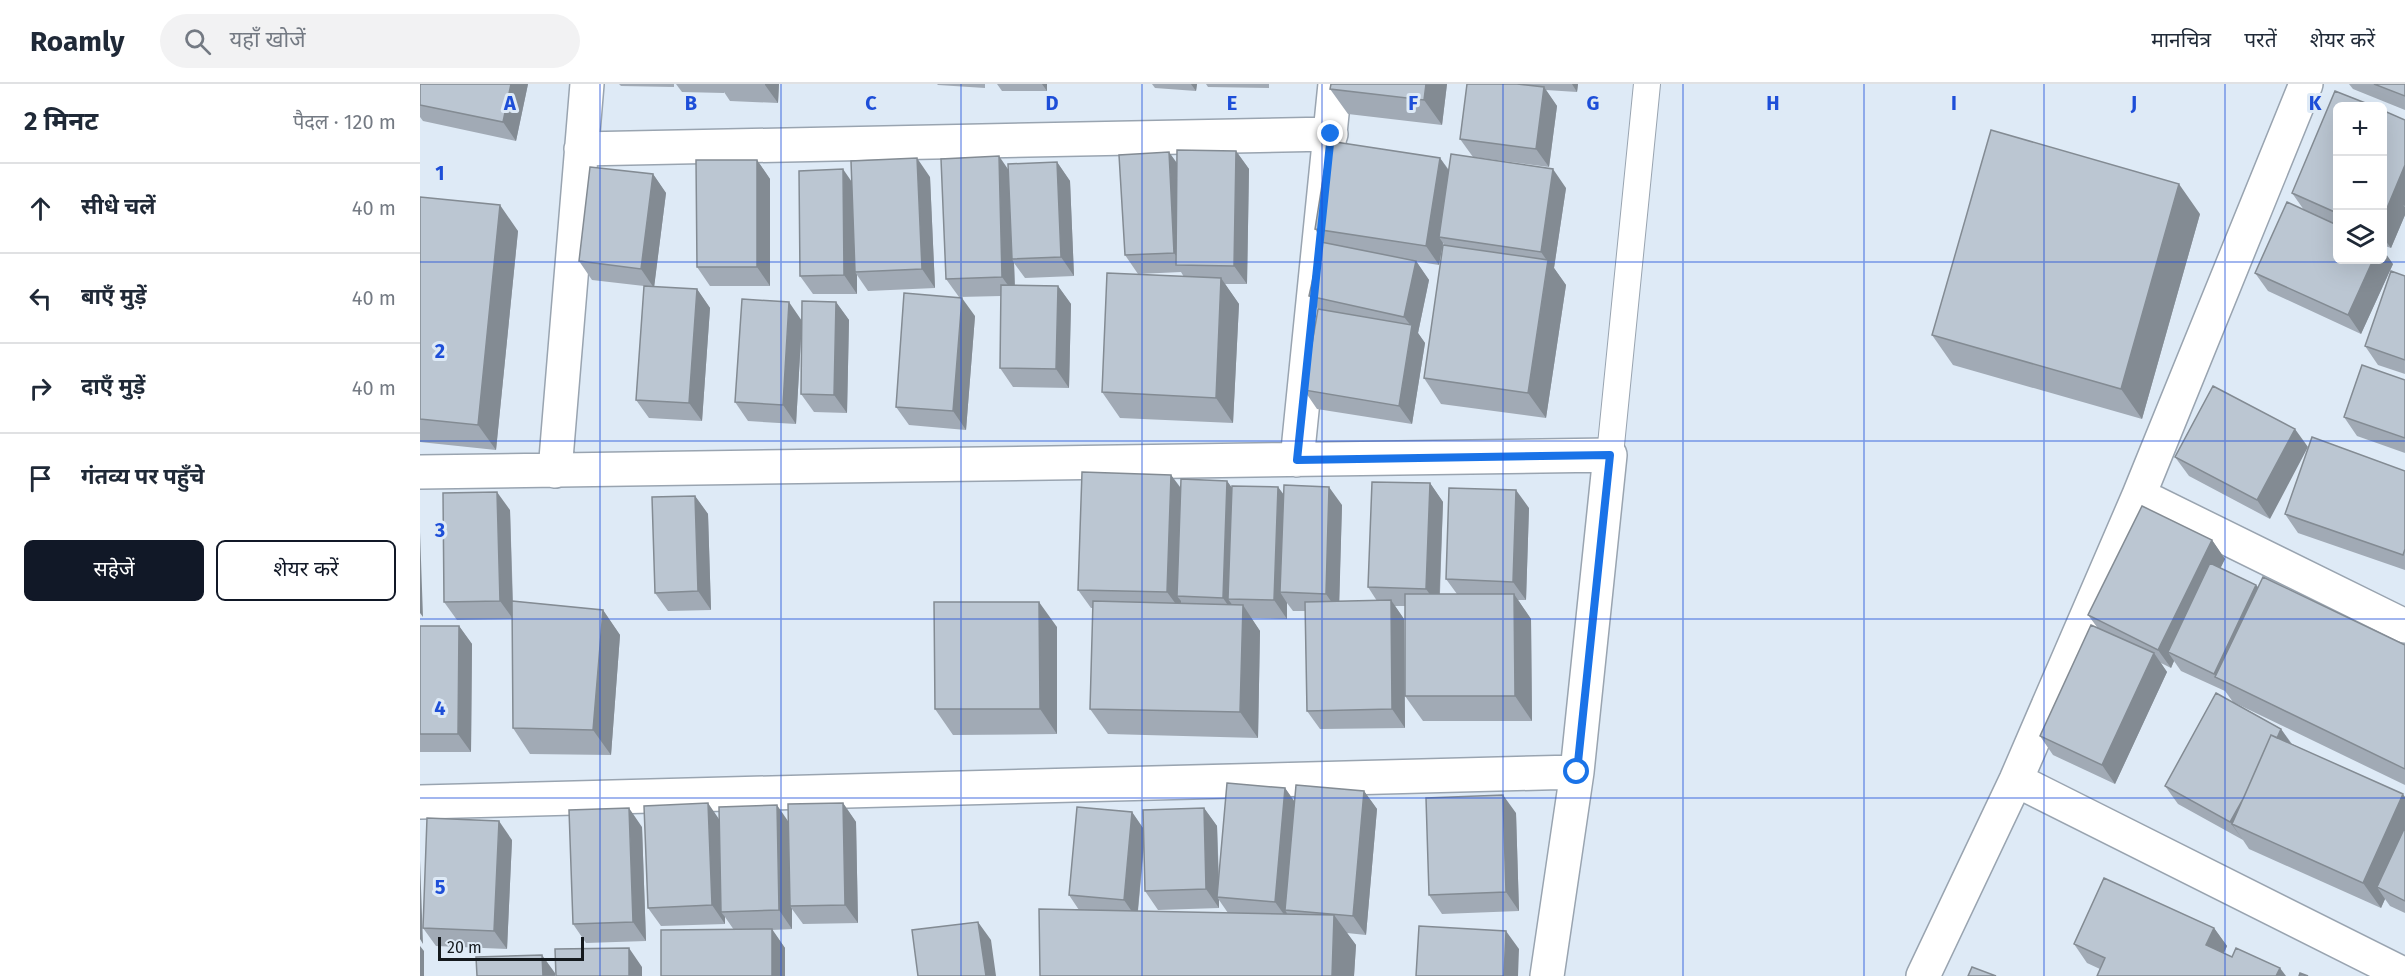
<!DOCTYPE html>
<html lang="hi">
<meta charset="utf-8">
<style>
:root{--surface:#fff;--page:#f2f2f3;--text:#1f2937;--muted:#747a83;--line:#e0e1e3;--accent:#111827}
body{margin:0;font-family:"Fira Sans","Noto Sans Devanagari",sans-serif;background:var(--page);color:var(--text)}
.controls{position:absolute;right:18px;top:18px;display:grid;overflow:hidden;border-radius:9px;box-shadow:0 6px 24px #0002}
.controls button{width:54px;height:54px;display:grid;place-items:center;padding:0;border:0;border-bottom:2px solid var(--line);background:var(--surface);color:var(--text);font:30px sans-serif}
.scale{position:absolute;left:18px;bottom:15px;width:146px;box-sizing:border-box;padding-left:6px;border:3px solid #14191d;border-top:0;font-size:16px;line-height:21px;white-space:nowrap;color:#14191d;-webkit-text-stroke:4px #deeaf6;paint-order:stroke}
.stop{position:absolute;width:18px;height:18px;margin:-14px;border:4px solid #1a73e8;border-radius:50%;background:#fff}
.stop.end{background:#1a73e8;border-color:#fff;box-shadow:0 2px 6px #0008}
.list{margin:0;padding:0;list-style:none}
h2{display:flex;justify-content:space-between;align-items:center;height:78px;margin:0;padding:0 24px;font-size:26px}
h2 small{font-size:20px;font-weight:400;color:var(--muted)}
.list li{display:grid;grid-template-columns:39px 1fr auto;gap:18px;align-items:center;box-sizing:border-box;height:90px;padding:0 24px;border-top:2px solid var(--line)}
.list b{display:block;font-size:22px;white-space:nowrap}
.list em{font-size:20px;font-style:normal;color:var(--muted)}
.actions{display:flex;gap:12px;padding:18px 24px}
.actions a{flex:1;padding:14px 0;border:2px solid var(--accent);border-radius:9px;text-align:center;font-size:21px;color:var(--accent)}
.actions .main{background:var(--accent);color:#fff}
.icon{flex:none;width:33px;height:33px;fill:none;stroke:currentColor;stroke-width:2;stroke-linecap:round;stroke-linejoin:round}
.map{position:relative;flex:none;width:1985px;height:892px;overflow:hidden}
header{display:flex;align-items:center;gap:36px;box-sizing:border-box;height:84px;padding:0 30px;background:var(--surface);border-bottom:2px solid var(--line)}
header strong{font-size:28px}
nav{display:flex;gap:33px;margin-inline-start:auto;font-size:21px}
.search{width:420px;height:54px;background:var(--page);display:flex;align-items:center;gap:15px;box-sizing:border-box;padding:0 21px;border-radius:33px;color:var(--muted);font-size:22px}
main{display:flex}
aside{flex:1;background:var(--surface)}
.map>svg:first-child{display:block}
</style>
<header>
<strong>Roamly</strong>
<div class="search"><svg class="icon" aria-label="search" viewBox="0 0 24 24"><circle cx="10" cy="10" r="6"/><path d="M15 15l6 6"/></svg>यहाँ खोजें</div>
<nav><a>मानचित्र</a><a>परतें</a><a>शेयर करें</a></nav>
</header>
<main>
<aside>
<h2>2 मिनट<small>पैदल · 120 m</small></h2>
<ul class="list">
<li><svg class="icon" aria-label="ahead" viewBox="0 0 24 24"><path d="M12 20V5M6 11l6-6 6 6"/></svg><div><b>सीधे चलें</b></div><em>40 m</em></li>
<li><svg class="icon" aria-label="left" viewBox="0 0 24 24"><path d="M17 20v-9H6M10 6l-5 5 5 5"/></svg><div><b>बाएँ मुड़ें</b></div><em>40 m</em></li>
<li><svg class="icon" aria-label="right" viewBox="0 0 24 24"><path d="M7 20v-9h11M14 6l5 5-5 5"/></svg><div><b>दाएँ मुड़ें</b></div><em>40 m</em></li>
<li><svg class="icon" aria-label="arrive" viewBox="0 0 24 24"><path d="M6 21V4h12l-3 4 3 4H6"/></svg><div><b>गंतव्य पर पहुँचे</b></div></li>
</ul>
<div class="actions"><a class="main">सहेजें</a><a>शेयर करें</a></div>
</aside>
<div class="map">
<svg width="1985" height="892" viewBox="0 0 1985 892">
<rect width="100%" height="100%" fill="#deeaf6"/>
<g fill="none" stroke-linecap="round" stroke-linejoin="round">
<g stroke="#99a4b0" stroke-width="28">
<path id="lane" d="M 1190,371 L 1227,0"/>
</g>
<g stroke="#99a4b0" stroke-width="36">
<path id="street" d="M 161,65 L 911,50
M 877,376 L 915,0
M 135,387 L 167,0
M 0,388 L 1190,371 L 1157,688 L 1127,892
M 1719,411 L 1985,542
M 1596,696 L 1985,891
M 0,718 L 1157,688
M 1503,892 L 1596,696 L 1719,411 L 1886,0"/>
</g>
<use href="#lane" stroke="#fff" stroke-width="26"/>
<use href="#street" stroke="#fff" stroke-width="33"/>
</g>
<path fill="#a1aab5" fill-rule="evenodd" d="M 0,0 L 108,0 L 96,57 L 3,37 L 0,33 Z
M 199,0 L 254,0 L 254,3 L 201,2 Z
M 256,0 L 359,0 L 358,19 L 310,17 L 304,8 L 304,9 L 262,8 Z
M 517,0 L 565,0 L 565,4 L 518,1 Z
M 577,0 L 627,0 L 627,7 L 582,7 Z
M 732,0 L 777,0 L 776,7 L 735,4 Z
M 786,0 L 849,0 L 849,4 L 788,3 Z
M 911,0 L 1027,0 L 1022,41 L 928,30 L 910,5 Z
M 1047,0 L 1158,0 L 1157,8 L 1126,6 L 1137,22 L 1129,83 L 1053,73 L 1040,55 Z
M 1929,0 L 1985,0 L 1985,26 L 1933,5 Z
M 1917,22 L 1917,176 L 1973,180 L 1941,250 L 1848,207 L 1835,189 L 1884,126 L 1872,109 Z
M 1962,26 L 1985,36 L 1985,131 L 1971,164 L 1962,161 Z
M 816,67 L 829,85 L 827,200 L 805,200 L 819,220 L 813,339 L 700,334 L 682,308 L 764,193 L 761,188 L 718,190 L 705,171 L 757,80 Z
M 1020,74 L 1029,86 L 1146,104 L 1134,184 L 1146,201 L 1126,334 L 1021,320 L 1004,294 L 1024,161 L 1023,159 L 1019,181 L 987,176 L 996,177 L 1009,196 L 998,249 L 1005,259 L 992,340 L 897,325 L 884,306 L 898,225 L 889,212 L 904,159 L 895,145 Z
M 337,76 L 350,95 L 350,202 L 290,202 L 277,183 Z
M 637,78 L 650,97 L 654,192 L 605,194 L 594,179 L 595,201 L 638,202 L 651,220 L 649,304 L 593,303 L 580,284 L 581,212 L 539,213 L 526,195 L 589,86 Z
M 233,90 L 246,109 L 234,203 L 277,205 L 290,224 L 282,337 L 229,334 L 216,316 L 224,202 L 172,196 L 159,177 Z
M 510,93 L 515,204 L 448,207 L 437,191 L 437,210 L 393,210 L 380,192 L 431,97 Z
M 0,113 L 98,147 L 76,366 L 0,358 Z
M 1780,130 L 1722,335 L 1533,281 L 1512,251 Z
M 1985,192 L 1985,290 L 1958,281 L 1945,262 Z
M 416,218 L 429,236 L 427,329 L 394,328 L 381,310 Z
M 555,232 L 546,346 L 489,341 L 476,323 Z
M 382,237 L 376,340 L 328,337 L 315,318 Z
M 1985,296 L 1985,369 L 1937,352 L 1924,333 Z
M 1793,302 L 1850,435 L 1769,392 L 1755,373 Z
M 1985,387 L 1985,486 L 1878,449 L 1865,430 Z
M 751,391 L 761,404 L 807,397 L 812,404 L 858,403 L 864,411 L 922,421 L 919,517 L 957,517 L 948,503 L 1010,399 L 1023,418 L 1020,510 L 1037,510 L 1026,495 L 1109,424 L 1106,516 L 1098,516 L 1111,535 L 1112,637 L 1003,637 L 985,612 L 985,522 L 975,522 L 984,535 L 985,644 L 900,645 L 887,627 L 885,527 L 873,527 L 867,519 L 867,535 L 831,534 L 840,547 L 838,654 L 688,650 L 670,625 L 673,524 L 671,524 L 658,506 Z
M 275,412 L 288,430 L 291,526 L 248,527 L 235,509 Z
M 90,426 L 93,517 L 183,526 L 200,551 L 191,671 L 110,670 L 93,644 L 92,535 L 37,536 L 24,518 Z
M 1792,456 L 1805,475 L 1800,484 L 1836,501 L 1838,503 L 1985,561 L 1985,701 L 1815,619 L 1861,645 L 1872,660 L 1985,713 L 1985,829 L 1970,822 L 1965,815 L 1961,824 L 1829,765 L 1823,756 L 1758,720 L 1745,702 L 1813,618 L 1805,607 L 1761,587 L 1754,577 L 1751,584 L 1741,579 L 1747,588 L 1695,700 L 1633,671 L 1620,652 L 1677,543 L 1668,531 Z
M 0,542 L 39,542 L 52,560 L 51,668 L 0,668 Z
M 637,543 L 637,650 L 533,651 L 515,625 Z
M 807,699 L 865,704 L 875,718 L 876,701 L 944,707 L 957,725 L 946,851 L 927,849 L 936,861 L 934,892 L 620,892 L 619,825 L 659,826 L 649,811 L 657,723 L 712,728 L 723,744 L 723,726 L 784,724 L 797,742 L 799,794 ZM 724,762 L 725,807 L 738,826 L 799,824 L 799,816 L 808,829 L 718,827 Z
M 423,719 L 436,738 L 438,839 L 383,840 L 372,825 L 372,845 L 352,846 L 365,864 L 365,892 L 241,892 L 314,846 L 305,833 L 305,840 L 241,842 L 228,824 L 299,735 L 368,737 Z
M 1096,729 L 1099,827 L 1022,830 L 1009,811 Z
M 222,743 L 226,857 L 166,859 L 153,840 Z
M 92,756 L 87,865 L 16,862 L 3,844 Z
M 1794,844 L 1807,862 L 1804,869 L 1812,873 L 1860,884 L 1680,885 L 1667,879 L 1654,860 Z"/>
<path fill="#838b93" d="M 91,0 L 108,0 L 96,57 L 83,38 Z
M 345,0 L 359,0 L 358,19 L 345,1 Z
M 622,0 L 627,0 L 627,7 Z
M 771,0 L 777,0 L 776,7 Z
M 1006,0 L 1027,0 L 1022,41 L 1004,16 Z
M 1152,0 L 1158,0 L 1157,8 Z
M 1124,3 L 1137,22 L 1129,83 L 1116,65 Z
M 816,67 L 829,85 L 827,200 L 814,182 Z
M 749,68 L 762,86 L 763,181 L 754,169 Z
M 579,72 L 592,91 L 592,175 L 594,179 L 595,211 L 582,193 Z
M 497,74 L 510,93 L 515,204 L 502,185 Z
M 1020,74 L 1033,93 L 1019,153 L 1023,159 L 1019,181 L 1006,162 Z
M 337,76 L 350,95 L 350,202 L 337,183 Z
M 637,78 L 650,97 L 654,192 L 641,173 Z
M 1985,81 L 1985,122 L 1983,121 L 1985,123 L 1985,131 L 1971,164 L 1962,152 L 1962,136 Z
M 423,85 L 436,104 L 435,188 L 437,191 L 437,210 L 424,191 Z
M 1133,85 L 1146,104 L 1134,184 L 1146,201 L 1126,334 L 1108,309 L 1128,178 L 1121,168 Z
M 233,90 L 246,109 L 234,204 L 221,185 Z
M 1759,100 L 1780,130 L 1722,335 L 1701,305 Z
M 80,121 L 98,147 L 76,366 L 58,341 Z
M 1962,164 L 1973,180 L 1941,250 L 1928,231 L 1953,176 L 1962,176 Z
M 996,177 L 1009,196 L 998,249 L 1005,259 L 992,340 L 979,322 L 992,243 L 984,233 Z
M 801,194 L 819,220 L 813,339 L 796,314 Z
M 638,202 L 651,220 L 649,304 L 636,285 Z
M 277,205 L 290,224 L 282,337 L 269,319 Z
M 542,214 L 555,232 L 546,346 L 533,327 Z
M 369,218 L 382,237 L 376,340 L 363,321 Z
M 416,218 L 429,236 L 427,329 L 414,311 Z
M 1875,345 L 1888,363 L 1850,435 L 1837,416 Z
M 751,391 L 764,409 L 757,512 L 761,517 L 761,527 L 747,508 Z
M 807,397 L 820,415 L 808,515 L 816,526 L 816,533 L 803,514 Z
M 1010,399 L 1023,418 L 1019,523 L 1006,505 Z
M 858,403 L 871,421 L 860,508 L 867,519 L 867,535 L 854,516 Z
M 909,403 L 922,421 L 919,529 L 906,510 Z
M 1096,406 L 1109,424 L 1106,516 L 1093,498 Z
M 77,408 L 90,426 L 93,535 L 80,517 Z
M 275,412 L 288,430 L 291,526 L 278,507 Z
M 0,448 L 3,533 L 0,529 Z
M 1792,456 L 1805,475 L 1757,573 L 1748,568 L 1754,577 L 1751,584 L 1738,566 Z
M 1836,501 L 1849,519 L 1798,594 L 1794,590 Z
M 1094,510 L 1111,535 L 1112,637 L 1095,612 Z
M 971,516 L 984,535 L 985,644 L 972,625 Z
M 619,518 L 637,543 L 637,650 L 620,625 Z
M 823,521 L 840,547 L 838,654 L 820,628 Z
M 183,526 L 200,551 L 191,671 L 173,646 Z
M 39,542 L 52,560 L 51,668 L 38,650 Z
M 1734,569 L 1747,588 L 1695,700 L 1682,681 Z
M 1861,645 L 1874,664 L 1812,740 L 1823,756 L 1810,738 Z
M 865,704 L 878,723 L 865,826 L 868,831 L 868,836 L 855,818 Z
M 944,707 L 957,725 L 946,851 L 933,832 Z
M 1983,710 L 1985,713 L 1985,770 L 1957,803 L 1965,815 L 1961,824 L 1943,799 Z
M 1083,711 L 1096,729 L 1099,827 L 1086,808 Z
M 288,719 L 301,738 L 301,828 L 305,833 L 305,840 L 292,821 Z
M 423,719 L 436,738 L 438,839 L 425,821 Z
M 357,721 L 370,740 L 370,822 L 372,825 L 372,845 L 359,826 Z
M 209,724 L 222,743 L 226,857 L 213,838 Z
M 784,724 L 797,742 L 799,813 L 797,813 L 799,816 L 799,824 L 786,805 Z
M 712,728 L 725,747 L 717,835 L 704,816 Z
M 79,737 L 92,756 L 87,865 L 74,847 Z
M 0,776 L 3,860 L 0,855 Z
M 914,831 L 936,861 L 934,892 L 912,892 Z
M 558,838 L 571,856 L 576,892 L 566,892 Z
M 1794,844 L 1807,862 L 1799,879 L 1786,861 Z
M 352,845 L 365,864 L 365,892 L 352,892 Z
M 1086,847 L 1099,865 L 1098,892 L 1084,892 Z
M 0,862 L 4,867 L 4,892 L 0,892 Z
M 209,864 L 222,883 L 222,892 L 209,892 Z
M 122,871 L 135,889 L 135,892 L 123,892 Z
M 1860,884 L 1866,892 L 1856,892 Z"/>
<path fill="#bbc6d2" stroke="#838b93" stroke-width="1.5" d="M 0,0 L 91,0 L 83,38 L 0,21 Z
M 911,0 L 1006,0 L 1004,16 L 910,5 Z
M 1047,0 L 1097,0 L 1124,3 L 1116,65 L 1040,55 Z
M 1954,0 L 1985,0 L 1985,12 Z
M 1915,7 L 1953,22 L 1917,22 L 1917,129 L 1872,109 Z
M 1962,26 L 1985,36 L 1985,81 L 1962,136 Z
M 1571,46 L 1759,100 L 1701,305 L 1512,251 Z
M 909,57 L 1020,74 L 1006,162 L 895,145 Z
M 757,66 L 816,67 L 814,182 L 756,181 Z
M 749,68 L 754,169 L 705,171 L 699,71 Z
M 1031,70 L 1133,85 L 1121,168 L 1019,153 Z
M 579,72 L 582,193 L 526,195 L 521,75 Z
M 497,74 L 502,185 L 435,188 L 431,77 Z
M 276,76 L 337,76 L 337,183 L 277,183 Z
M 637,78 L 641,173 L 592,175 L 588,80 Z
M 170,83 L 233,90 L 221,185 L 159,177 Z
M 423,85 L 424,191 L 380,192 L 379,87 Z
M 0,113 L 80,121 L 58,341 L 0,335 Z
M 1867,118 L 1917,141 L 1917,176 L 1953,176 L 1928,231 L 1835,189 Z
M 901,158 L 996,177 L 984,233 L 889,212 Z
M 1023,161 L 1128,176 L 1108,309 L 1004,294 Z
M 1971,187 L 1985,192 L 1985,276 L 1945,262 Z
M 687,189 L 801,194 L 796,314 L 682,308 Z
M 581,201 L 638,202 L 636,285 L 580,284 Z
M 224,202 L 277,205 L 269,319 L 216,316 Z
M 484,209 L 542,214 L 533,327 L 476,323 Z
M 322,215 L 369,218 L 363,321 L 315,318 Z
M 382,217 L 416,218 L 414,311 L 381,310 Z
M 898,225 L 992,241 L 979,322 L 884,306 Z
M 1942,281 L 1985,296 L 1985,354 L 1924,333 Z
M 1793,302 L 1875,345 L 1837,416 L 1755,373 Z
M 1892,353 L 1985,387 L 1985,465 L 1983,471 L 1865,430 Z
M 662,388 L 751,391 L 747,508 L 658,506 Z
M 761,395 L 807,397 L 803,514 L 757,512 Z
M 952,398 L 1010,399 L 1006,505 L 948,503 Z
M 864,401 L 909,403 L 906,510 L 860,508 Z
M 812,402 L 858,403 L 854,516 L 808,515 Z
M 1029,404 L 1096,406 L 1093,498 L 1026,495 Z
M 77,408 L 80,517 L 24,518 L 23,409 Z
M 275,412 L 278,507 L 235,509 L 232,413 Z
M 1722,422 L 1792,456 L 1738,566 L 1668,531 Z
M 1790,479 L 1836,501 L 1794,590 L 1748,568 Z
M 1843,493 L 1985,561 L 1985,685 L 1795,593 Z
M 985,510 L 1094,510 L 1095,612 L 985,612 Z
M 971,516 L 972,625 L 887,627 L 885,518 Z
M 92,517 L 183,526 L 173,646 L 93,644 Z
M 673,517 L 823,521 L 820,628 L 670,625 Z
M 514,518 L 619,518 L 620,625 L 515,625 Z
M 1671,541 L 1734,569 L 1682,681 L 1620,652 Z
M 0,542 L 39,542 L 38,650 L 0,650 Z
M 1796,609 L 1861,645 L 1857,654 L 1851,651 L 1824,713 L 1810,738 L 1745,702 Z
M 1851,651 L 1983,710 L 1943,799 L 1812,740 Z
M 807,699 L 865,704 L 855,818 L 797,813 Z
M 876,701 L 944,707 L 933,832 L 865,826 Z
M 1083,711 L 1086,808 L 1009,811 L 1006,714 Z
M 288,719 L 292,821 L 228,824 L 224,722 Z
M 423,719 L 425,821 L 370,822 L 368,720 Z
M 357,721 L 359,826 L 301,828 L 299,723 Z
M 657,723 L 712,728 L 704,816 L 649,811 Z
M 209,724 L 213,838 L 153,840 L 149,726 Z
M 784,724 L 786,805 L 725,807 L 723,726 Z
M 7,734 L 79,737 L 74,847 L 3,844 Z
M 1985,743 L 1985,817 L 1957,803 Z
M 1684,794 L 1794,844 L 1786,861 L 1812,873 L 1816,864 L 1860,884 L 1856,892 L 1677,892 L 1685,874 L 1654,860 Z
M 619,825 L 914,831 L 912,892 L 620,892 Z
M 558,838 L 566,892 L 498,892 L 492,846 Z
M 999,842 L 1086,847 L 1084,892 L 996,892 Z
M 352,845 L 352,892 L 241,892 L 241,846 Z
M 209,864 L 209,892 L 136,892 L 135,865 Z
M 122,871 L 123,892 L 57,892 L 56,873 Z
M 1552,883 L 1576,892 L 1548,892 Z
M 1880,889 L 1888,892 L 1879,892 Z"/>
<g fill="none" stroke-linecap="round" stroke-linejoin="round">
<path stroke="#1a73e8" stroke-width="8" d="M 911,50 L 877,376 L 1190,371 L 1157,688"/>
</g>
<path fill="none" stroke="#1d4ed8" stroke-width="1.5" stroke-opacity="0.55" d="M 180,0 L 180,892M 361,0 L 361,892M 541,0 L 541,892M 722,0 L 722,892M 902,0 L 902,892M 1083,0 L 1083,892M 1263,0 L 1263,892M 1444,0 L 1444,892M 1624,0 L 1624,892M 1805,0 L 1805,892M 0,178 L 1985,178M 0,357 L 1985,357M 0,535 L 1985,535M 0,714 L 1985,714"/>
<g font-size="20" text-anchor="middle" font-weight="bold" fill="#1d4ed8" stroke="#deeaf6" stroke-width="6" stroke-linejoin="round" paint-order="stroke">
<text x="90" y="26">A</text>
<text x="271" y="26">B</text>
<text x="451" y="26">C</text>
<text x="632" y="26">D</text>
<text x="812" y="26">E</text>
<text x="993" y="26">F</text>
<text x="1173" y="26">G</text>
<text x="1353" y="26">H</text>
<text x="1534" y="26">I</text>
<text x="1714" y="26">J</text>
<text x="1895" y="26">K</text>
<text x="20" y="96">1</text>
<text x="20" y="274">2</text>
<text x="20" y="453">3</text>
<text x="20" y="631">4</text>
<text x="20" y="810">5</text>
</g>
</svg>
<div class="controls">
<button>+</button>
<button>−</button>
<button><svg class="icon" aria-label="layers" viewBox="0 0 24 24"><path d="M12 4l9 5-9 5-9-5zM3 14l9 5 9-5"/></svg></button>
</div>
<div class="scale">20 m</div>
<div class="stop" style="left:1157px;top:688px"></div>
<div class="stop end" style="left:911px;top:50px"></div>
</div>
</main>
